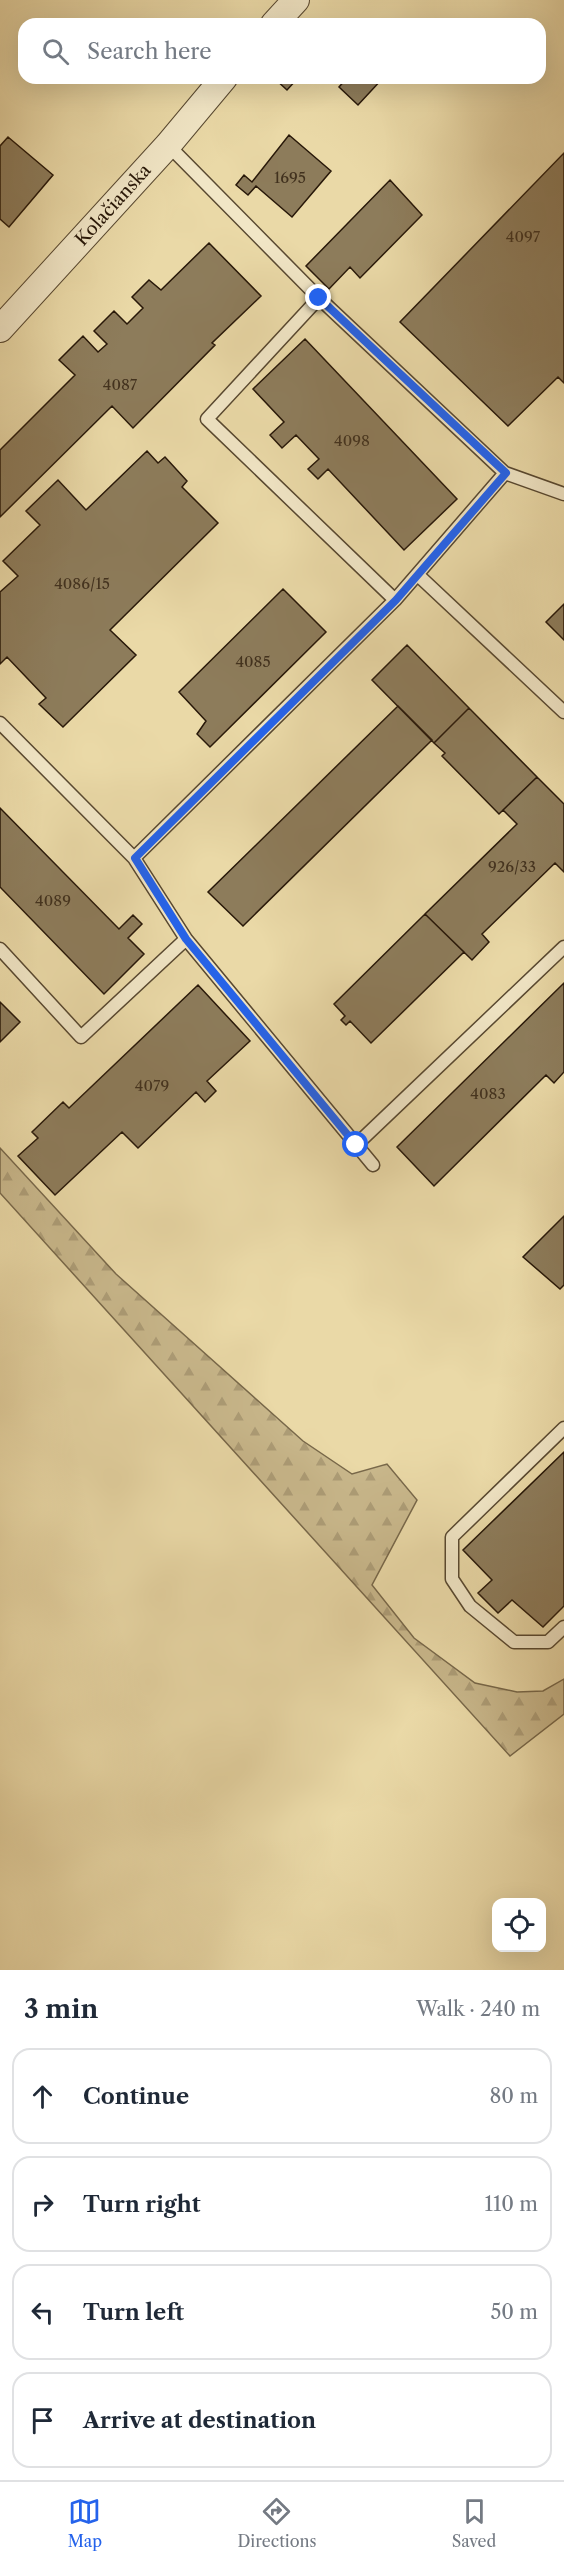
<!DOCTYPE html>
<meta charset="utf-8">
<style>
:root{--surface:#fff;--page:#f6f6f7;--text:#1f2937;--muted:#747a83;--line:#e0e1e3;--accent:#2563eb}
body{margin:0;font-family:"Libre Caslon Text",serif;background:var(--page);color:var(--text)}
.controls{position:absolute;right:18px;bottom:18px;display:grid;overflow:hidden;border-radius:12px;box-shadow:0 6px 24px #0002}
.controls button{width:54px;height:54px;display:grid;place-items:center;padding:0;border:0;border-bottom:2px solid var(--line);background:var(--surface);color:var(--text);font:30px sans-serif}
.stop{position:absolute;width:18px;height:18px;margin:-14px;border:4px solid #2563eb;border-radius:50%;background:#fff}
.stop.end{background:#2563eb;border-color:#fff;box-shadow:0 2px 6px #0008}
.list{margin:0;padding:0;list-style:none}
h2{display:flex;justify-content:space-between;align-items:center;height:78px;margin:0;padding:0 24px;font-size:26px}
h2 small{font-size:20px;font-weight:400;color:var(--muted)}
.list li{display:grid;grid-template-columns:39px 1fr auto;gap:18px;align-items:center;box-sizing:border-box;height:96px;margin:0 12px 12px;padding:0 12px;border:2px solid var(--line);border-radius:18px}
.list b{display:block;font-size:22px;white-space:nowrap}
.list em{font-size:20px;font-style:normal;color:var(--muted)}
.icon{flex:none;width:33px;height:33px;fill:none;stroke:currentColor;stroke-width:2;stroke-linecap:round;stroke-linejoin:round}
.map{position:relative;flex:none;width:564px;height:1970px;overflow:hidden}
.search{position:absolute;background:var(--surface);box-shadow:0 6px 24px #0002;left:18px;right:18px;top:18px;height:66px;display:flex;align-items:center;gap:15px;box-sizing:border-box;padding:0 21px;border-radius:18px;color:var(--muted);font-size:22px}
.sheet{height:510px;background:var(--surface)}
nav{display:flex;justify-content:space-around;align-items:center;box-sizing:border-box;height:84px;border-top:2px solid var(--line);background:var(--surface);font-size:16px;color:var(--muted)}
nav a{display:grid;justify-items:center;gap:3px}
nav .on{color:var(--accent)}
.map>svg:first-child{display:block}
</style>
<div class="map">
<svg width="564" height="1970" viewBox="0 0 564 1970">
<defs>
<pattern id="forest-firs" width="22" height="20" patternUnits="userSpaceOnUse" patternTransform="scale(1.5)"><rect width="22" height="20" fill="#c9b88c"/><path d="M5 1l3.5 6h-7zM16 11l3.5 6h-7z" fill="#ad9d77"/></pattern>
</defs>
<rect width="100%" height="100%" fill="#ead9a7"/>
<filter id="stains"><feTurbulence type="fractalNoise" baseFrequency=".00333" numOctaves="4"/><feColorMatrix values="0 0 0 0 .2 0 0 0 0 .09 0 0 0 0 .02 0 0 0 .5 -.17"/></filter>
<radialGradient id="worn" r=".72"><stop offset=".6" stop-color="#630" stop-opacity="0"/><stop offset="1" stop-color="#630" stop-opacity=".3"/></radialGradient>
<path fill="url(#forest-firs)" stroke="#78684a" stroke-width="1.5" d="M 0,1148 L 116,1274 L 303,1441 L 352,1474 L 387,1464 L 417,1500 L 372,1585 L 414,1638 L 475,1683 L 517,1692 L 543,1691 L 564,1679 L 564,1714 L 510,1756 L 0,1193 Z"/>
<path fill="#8d7c5b" stroke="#281809" stroke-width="1.5" d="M 274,78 L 298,78 L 287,90 Z
M 347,78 L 383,78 L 358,105 L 339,87 Z
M 289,135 L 331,171 L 292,217 L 256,186 L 248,195 L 236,185 L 244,175 L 252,182 Z
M 8,137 L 53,175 L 9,227 L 0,219 L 0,146 Z
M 564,153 L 564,383 L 558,377 L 508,426 L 400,322 Z
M 390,180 L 422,215 L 360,278 L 350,267 L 329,289 L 306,266 Z
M 209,243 L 261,296 L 212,343 L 215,345 L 133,428 L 112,406 L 0,517 L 0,450 L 75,375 L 59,360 L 83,336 L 98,352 L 107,344 L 94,331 L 114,311 L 127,324 L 143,308 L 132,297 L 149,280 L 161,290 Z
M 305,339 L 457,499 L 404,550 L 328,469 L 318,479 L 308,469 L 319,459 L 296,435 L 282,448 L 270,435 L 284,422 L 253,389 Z
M 147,451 L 158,463 L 165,457 L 187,481 L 182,487 L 218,523 L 110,630 L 136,655 L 63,727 L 39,704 L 46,698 L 7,657 L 0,664 L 0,592 L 18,576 L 3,561 L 40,525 L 26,511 L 58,480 L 86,510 Z
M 283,589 L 326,632 L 210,747 L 197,734 L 206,721 L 179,692 Z
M 564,604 L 564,640 L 546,622 Z
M 407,645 L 469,708 L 434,743 L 372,680 Z
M 398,706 L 432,740 L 243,926 L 208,892 Z
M 469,708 L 537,777 L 499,814 L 442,756 L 445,753 L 434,743 Z
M 537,777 L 564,804 L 564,872 L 555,863 L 482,934 L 489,942 L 472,960 L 425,914 L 517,824 L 503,810 Z
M 0,808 L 119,929 L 133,915 L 142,924 L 128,938 L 144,954 L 104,994 L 0,887 Z
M 425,914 L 464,952 L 371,1043 L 350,1021 L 346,1025 L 341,1020 L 345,1016 L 334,1004 Z
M 564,983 L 564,1072 L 554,1083 L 546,1075 L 434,1186 L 397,1147 Z
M 198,985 L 250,1041 L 207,1081 L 216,1091 L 205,1102 L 196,1092 L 138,1148 L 122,1132 L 55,1195 L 18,1156 L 38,1138 L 32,1132 L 63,1102 L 69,1108 Z
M 0,1002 L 20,1022 L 0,1042 Z
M 564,1216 L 564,1285 L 560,1289 L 523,1257 Z
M 564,1452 L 564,1606 L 543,1627 L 512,1600 L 498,1613 L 478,1593 L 492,1580 L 463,1550 Z"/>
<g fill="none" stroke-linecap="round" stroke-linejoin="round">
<g stroke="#584830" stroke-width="15">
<path id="service" d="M 168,145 L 319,298 L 505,473 L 564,494
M 319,298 L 207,419 L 395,600
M 419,576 L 564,712
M 0,723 L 134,858
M 0,949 L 81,1037 L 186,939
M 356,1145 L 564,947
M 373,1165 L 186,939 L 134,858 L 395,600 L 505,473
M 564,1428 L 452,1537 L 452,1579 L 470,1606 L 514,1642 L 548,1642 L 564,1627"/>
</g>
<g stroke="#584830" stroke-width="28">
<path id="minor" d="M 274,24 L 296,0
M 0,329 L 168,145 L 224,78"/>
</g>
<use href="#service" stroke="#f1e6c6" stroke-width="12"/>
<use href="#minor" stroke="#f1e6c6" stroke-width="26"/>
</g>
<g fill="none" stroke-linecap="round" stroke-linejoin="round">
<path stroke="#2563eb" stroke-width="8" d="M 319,298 L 506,473 L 396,600 L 135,858 L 186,939 L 356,1145"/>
</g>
<g text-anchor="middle" stroke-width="4.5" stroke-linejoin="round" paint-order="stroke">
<g font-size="15" fill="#41311e">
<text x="290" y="183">1695</text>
<text x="523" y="242">4097</text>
<text x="120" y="390">4087</text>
<text x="352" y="446">4098</text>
<text x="82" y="589">4086/15</text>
<text x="253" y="667">4085</text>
<text x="512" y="872">926/33</text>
<text x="53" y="906">4089</text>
<text x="152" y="1091">4079</text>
<text x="488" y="1099">4083</text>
</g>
<g font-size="18" fill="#281809" stroke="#f1e6c6">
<text transform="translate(113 205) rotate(-48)" y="6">Kolačianska</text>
</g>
</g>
<rect width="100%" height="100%" filter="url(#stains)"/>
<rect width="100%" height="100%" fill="url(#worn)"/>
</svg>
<div class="controls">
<button><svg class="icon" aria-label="locate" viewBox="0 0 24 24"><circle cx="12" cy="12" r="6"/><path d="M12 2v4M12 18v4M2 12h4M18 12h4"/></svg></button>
</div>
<div class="stop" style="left:356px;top:1145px"></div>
<div class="stop end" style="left:319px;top:298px"></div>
<div class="search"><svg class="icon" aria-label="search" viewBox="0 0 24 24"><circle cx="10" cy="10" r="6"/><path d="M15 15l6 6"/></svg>Search here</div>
</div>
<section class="sheet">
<h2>3 min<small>Walk · 240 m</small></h2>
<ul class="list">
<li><svg class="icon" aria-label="ahead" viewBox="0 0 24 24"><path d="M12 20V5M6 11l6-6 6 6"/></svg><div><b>Continue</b></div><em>80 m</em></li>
<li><svg class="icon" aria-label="right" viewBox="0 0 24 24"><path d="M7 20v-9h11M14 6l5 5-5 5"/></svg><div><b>Turn right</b></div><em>110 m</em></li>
<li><svg class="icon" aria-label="left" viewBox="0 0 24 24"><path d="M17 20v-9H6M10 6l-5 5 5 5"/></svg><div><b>Turn left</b></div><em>50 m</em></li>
<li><svg class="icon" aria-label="arrive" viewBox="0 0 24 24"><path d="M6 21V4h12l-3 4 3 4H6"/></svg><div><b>Arrive at destination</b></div></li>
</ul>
</section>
<nav>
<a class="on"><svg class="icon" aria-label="map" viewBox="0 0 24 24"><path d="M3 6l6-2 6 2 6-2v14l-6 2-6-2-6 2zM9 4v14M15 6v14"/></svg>Map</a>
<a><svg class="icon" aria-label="directions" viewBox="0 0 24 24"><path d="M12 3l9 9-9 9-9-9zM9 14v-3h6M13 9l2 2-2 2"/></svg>Directions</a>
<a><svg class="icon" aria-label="saved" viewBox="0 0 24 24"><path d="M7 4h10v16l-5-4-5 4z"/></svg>Saved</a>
</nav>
